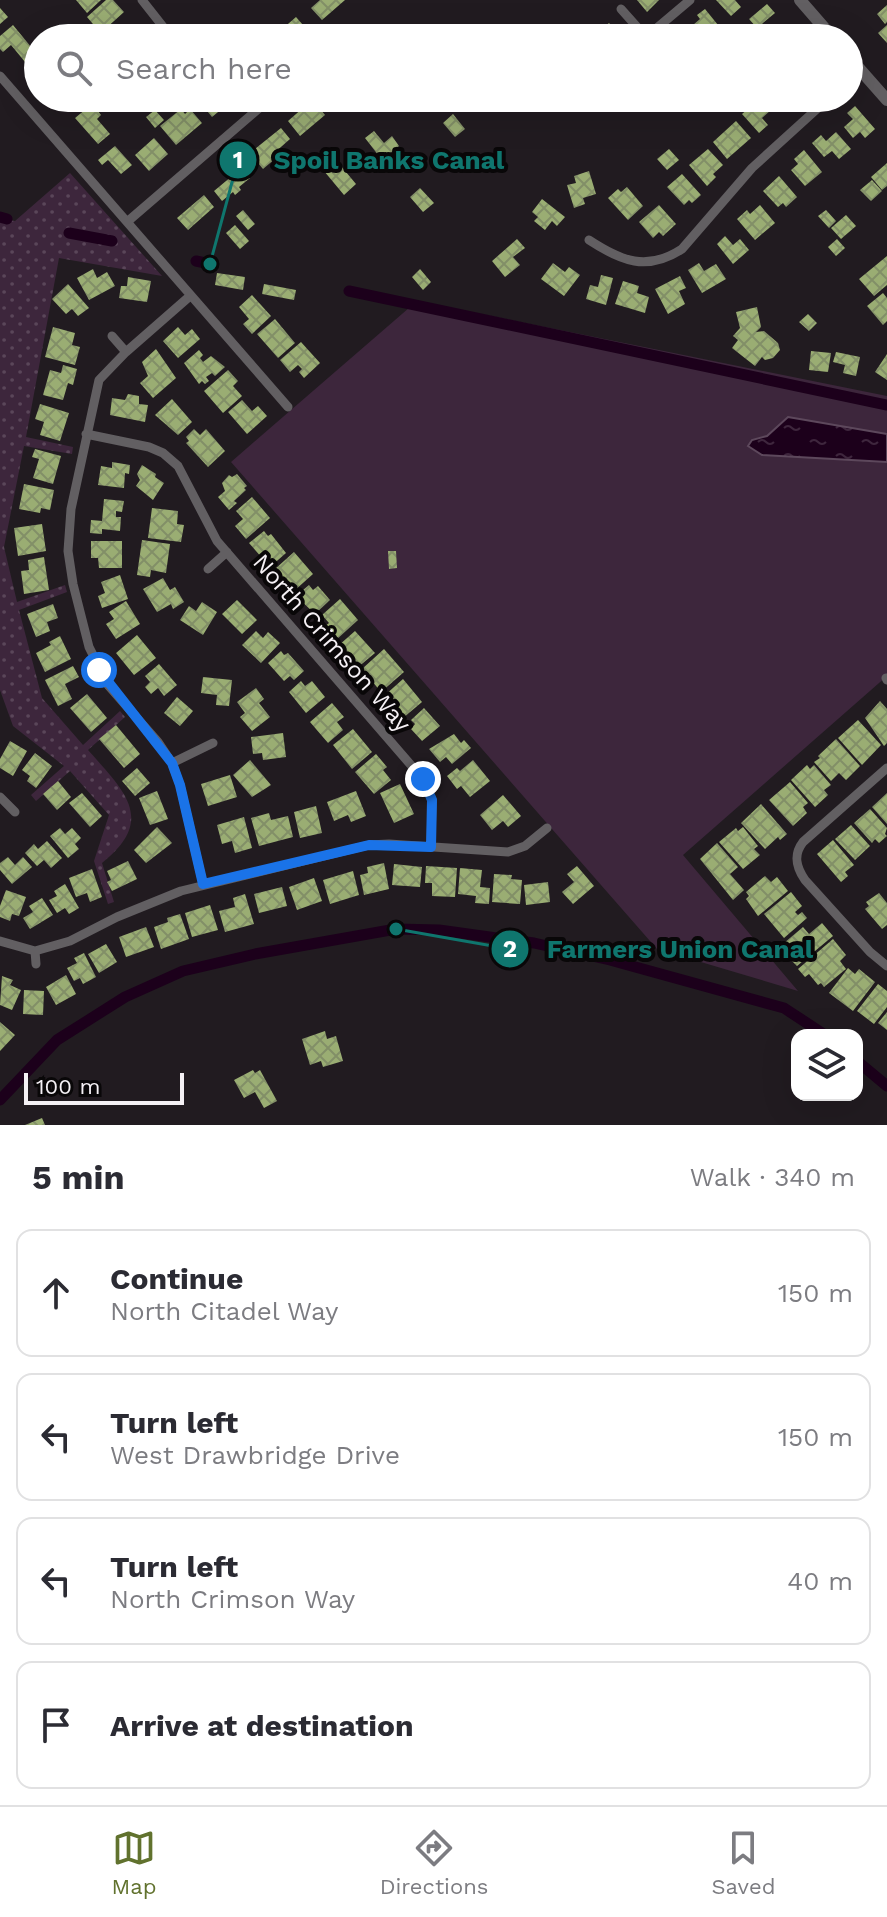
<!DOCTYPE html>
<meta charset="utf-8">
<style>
:root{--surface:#fff;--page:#f7f7f7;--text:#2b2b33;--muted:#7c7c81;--line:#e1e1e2;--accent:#61722e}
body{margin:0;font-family:"Work Sans",sans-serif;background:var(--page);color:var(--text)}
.controls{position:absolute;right:24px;bottom:24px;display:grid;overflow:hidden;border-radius:16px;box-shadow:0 8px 32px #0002}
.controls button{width:72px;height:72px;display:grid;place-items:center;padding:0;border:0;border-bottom:2px solid var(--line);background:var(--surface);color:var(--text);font:40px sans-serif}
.scale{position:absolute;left:24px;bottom:20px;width:160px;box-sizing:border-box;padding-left:8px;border:4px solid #f5f1f5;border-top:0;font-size:22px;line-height:28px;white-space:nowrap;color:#f5f1f5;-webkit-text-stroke:6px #090708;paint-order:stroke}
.stop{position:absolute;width:24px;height:24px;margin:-18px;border:6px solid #1a73e8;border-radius:50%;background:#fff}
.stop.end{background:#1a73e8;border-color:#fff;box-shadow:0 2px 8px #0008}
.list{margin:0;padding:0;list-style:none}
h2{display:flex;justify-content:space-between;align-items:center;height:104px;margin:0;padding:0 32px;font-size:34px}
h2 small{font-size:26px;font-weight:400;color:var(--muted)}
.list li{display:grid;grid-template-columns:52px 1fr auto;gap:24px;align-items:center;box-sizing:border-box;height:128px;margin:0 16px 16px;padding:0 16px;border:2px solid var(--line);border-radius:16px}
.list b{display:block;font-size:30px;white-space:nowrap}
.list p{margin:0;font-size:26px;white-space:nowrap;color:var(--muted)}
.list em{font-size:26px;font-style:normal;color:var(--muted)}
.icon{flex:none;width:44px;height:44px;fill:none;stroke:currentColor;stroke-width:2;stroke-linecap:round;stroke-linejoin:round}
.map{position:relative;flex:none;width:887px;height:1125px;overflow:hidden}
.search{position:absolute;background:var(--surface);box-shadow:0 8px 32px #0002;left:24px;right:24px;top:24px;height:88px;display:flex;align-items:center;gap:20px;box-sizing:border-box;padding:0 28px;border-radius:44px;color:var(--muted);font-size:30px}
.sheet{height:680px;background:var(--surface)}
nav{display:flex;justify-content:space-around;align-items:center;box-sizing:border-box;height:112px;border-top:2px solid var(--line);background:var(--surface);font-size:22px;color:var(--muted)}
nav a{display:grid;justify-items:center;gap:4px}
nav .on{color:var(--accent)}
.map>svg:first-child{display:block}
</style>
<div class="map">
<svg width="887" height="1125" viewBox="0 0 887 1125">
<defs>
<pattern id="park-dots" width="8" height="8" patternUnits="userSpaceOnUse" patternTransform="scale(2)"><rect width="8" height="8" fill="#3d263c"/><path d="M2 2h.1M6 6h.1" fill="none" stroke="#5a4659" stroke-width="1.8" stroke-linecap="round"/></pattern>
<pattern id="water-ripples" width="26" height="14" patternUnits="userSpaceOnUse" patternTransform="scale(2)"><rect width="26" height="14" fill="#1c001b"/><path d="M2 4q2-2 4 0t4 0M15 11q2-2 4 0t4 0" fill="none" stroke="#3e263d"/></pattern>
<pattern id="building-cross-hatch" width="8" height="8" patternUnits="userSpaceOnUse" patternTransform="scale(2)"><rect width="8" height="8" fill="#9aad73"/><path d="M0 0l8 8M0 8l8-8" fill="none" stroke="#828f67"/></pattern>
</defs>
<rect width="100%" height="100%" fill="#211b20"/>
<path fill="#3d263c" d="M 417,301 L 887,396 L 887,676 L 683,855 L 798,991 L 657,949 L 231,462 Z"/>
<path fill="url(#park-dots)" d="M 70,173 L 162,276 L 59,258 L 26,437 L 73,447 L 72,454 L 24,446 L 4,547 L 17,602 L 65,585 L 67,592 L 19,610 L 42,698 L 83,745 L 120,711 L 125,717 L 88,750 C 124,791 157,819 102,863 L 114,902 L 108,904 L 94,861 L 109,815 L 70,771 L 36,801 L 31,795 L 64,766 L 13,726 L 0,690 L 0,219 L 15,221 Z"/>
<path fill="url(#water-ripples)" stroke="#5d485c" stroke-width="2" d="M 788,417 L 887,434 L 887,462 L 762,455 L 748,446 L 752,440 L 767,436 Z"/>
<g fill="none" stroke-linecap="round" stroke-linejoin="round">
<path stroke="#1c001b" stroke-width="11" d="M 0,217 L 7,219
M 69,233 L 112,241
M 196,261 L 210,264
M 349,291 L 887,405
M 857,1061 L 887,1086
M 0,1100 L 57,1040 L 125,997 L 183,971 L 255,954 L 396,929 L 439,930 L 534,943 L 610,960 L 784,1008 L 825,1035"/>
</g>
<path fill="url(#building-cross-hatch)" d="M 76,0 L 101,0 L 87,13 Z
M 106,0 L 113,0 L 124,12 L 104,30 L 102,27 L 98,30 L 87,17 Z
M 320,0 L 345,0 L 322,20 L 311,8 Z
M 637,0 L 659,0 L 647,12 Z
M 716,0 L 735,0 L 741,7 L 731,16 Z
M 767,4 L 775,13 L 757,28 L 749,19 Z
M 887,5 L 887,22 L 885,24 L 877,14 Z
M 0,8 L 8,17 L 0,24 Z
M 705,9 L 718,25 L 703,37 L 693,25 L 700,19 L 697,15 Z
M 296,17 L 310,33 L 303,38 L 278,38 L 283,33 L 281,30 Z
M 609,23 L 620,35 L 617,38 L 598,38 L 595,35 Z
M 13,25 L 36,53 L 25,62 L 11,45 L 3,52 L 0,49 L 0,36 Z
M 688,25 L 698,38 L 673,38 Z
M 887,25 L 887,43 L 878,33 Z
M 204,98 L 235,98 L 212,117 L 203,106 L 199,110 L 195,105 Z
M 761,98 L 771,110 L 762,118 L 768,125 L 759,133 L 742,114 Z
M 774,98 L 790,98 L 794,102 L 784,110 Z
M 312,100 L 325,115 L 300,136 L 288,121 Z
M 92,104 L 101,115 L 97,119 L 110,134 L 98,144 L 75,118 Z
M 855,106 L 875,129 L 865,138 L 860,132 L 853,138 L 844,127 L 853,119 L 847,113 Z
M 181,109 L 185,114 L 190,109 L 202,123 L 176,145 L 160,126 Z
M 155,110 L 164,120 L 155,128 L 146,117 Z
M 453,114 L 465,129 L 455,137 L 443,123 Z
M 736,121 L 751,138 L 727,159 L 713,142 Z
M 281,128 L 290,139 L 273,154 L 276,158 L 263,169 L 250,153 Z
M 374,131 L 384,143 L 392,136 L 399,146 L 382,160 L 365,138 Z
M 836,132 L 851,149 L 839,159 L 832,151 L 824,157 L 812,143 L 821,135 L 826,141 Z
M 154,138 L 168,154 L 149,171 L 135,155 Z
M 115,146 L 132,165 L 121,174 L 108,160 L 102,165 L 98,160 Z
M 669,149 L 679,160 L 667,170 L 657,159 Z
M 708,149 L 723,165 L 713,174 L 716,177 L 707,186 L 689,165 Z
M 804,150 L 822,172 L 805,186 L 791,170 L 798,164 L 794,159 Z
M 336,160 L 356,184 L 344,195 L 324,171 Z
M 238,163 L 250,178 L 239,187 L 241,190 L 235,195 L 233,192 L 222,201 L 214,191 L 232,176 L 228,171 Z
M 887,163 L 887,186 L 882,190 L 871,177 Z
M 589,171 L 596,194 L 583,198 L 585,204 L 574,208 L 567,185 L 576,183 L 574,176 Z
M 682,174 L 701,195 L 692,203 L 689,200 L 684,205 L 667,187 Z
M 779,176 L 797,197 L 786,207 L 783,203 L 778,207 L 763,191 Z
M 872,180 L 882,191 L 871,201 L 860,190 Z
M 627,187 L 643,206 L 628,220 L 608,198 L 618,189 L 621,192 Z
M 420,188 L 434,203 L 423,212 L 410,197 Z
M 204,195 L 214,207 L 188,230 L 177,218 Z
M 542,199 L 565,217 L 557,226 L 552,221 L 545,230 L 534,221 L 538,217 L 532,212 Z
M 659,205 L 676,224 L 663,236 L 659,232 L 653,238 L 639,222 Z
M 760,205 L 775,223 L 755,240 L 737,219 L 747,210 L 750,214 Z
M 243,210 L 255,224 L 248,230 L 236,216 Z
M 826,210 L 836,221 L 829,228 L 818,216 Z
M 846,215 L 856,226 L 841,239 L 831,228 Z
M 235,225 L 249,241 L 240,249 L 226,233 Z
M 725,236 L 733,245 L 740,239 L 749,250 L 733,264 L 717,244 Z
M 517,239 L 525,248 L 513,257 L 520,265 L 505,277 L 492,261 Z
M 837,239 L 845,248 L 836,256 L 828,247 Z
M 887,256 L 887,285 L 874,296 L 859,279 Z
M 553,263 L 565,272 L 569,267 L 580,275 L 564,296 L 541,279 Z
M 699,263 L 704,271 L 716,264 L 726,279 L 702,293 L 688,270 Z
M 93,269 L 97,278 L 107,272 L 115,286 L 89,300 L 77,278 Z
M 420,269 L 431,282 L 423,290 L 412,277 Z
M 217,273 L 245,277 L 243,290 L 215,285 Z
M 601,275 L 613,278 L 606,305 L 586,299 L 590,285 L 598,287 Z
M 680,276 L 686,288 L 679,291 L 685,304 L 668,314 L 655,289 Z
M 128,277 L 151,281 L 147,302 L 119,298 L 121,286 L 127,286 Z
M 623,281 L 639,286 L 637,293 L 649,297 L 645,313 L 615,304 Z
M 68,284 L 89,308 L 78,316 L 72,309 L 66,314 L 52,299 Z
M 264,284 L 296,290 L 294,300 L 262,294 Z
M 883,293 L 887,298 L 887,321 L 883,325 L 867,306 Z
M 252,295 L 271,316 L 252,334 L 243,324 L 249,319 L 239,307 Z
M 757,307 L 761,327 L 756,332 L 764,331 L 778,343 L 780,350 L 773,358 L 765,360 L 762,357 L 755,366 L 732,348 L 738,340 L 733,336 L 740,328 L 736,312 Z
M 808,314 L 817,323 L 809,331 L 799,322 Z
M 275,319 L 295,343 L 278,358 L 257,334 Z
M 53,327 L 75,333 L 72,345 L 80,347 L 75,365 L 45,357 Z
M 178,327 L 185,335 L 192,329 L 200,339 L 178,358 L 163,341 Z
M 301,342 L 320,363 L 304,378 L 299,372 L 302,369 L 298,365 L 290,372 L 280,360 Z
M 156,349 L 176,378 L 153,398 L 140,383 L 148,376 L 142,362 Z
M 199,350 L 203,355 L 200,358 L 203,362 L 211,356 L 225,367 L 215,376 L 212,373 L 206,377 L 209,381 L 205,384 L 202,381 L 199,384 L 184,363 Z
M 811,351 L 831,353 L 828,372 L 809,370 Z
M 836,352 L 860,357 L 856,376 L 843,373 L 845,365 L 833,362 Z
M 887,354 L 887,380 L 875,372 Z
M 63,365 L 77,369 L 73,385 L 68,383 L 63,400 L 43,395 L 50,370 L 61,373 Z
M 228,370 L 238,381 L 233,386 L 242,396 L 223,413 L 204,391 Z
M 128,394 L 139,396 L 139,404 L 148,405 L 145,422 L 110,415 L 112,398 L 125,400 Z
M 172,399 L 192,422 L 178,435 L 155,415 Z
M 242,400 L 252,411 L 258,406 L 267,416 L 247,434 L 228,412 Z
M 40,404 L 69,413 L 60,441 L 40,435 L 44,422 L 35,419 Z
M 194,429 L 200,435 L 206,429 L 225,451 L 208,467 L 186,443 L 189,441 L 186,437 Z
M 35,449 L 61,456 L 53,484 L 33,478 L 39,459 L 32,457 Z
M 112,462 L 130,465 L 129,474 L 125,473 L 124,488 L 98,485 L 101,466 L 112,468 Z
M 142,465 L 156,474 L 155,477 L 164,483 L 153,500 L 136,486 L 140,480 L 137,474 Z
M 237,474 L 247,486 L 244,488 L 246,490 L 234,501 L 237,503 L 229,510 L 218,497 L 225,491 L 222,483 L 229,475 L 232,477 Z
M 24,484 L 54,490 L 50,510 L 41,508 L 40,513 L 19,509 Z
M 252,497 L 270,518 L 246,539 L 235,526 L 243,519 L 236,511 Z
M 104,499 L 124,501 L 122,512 L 116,511 L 116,517 L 121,517 L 120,531 L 102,529 L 102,534 L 90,533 L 91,520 L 102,521 Z
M 152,508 L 178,511 L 177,524 L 184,525 L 181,542 L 148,538 Z
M 42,524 L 46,551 L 18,556 L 14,528 Z
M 264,531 L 268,536 L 271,534 L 286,553 L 270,567 L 249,543 Z
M 142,540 L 170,544 L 166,573 L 151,570 L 150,577 L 137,575 Z
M 91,541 L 122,541 L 122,568 L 99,568 L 98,558 L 91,558 Z
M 388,551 L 396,551 L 397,568 L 389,569 Z
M 294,552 L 313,574 L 294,591 L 275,569 Z
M 44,557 L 49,590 L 24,594 L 21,571 L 29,570 L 28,560 Z
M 120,575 L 128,599 L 102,608 L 98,596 L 105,593 L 101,582 Z
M 163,578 L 170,590 L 175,587 L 184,602 L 173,609 L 171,604 L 157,612 L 143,589 Z
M 309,585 L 313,590 L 318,586 L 330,600 L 315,614 L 296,596 Z
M 340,599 L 358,620 L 336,640 L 324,627 L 329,623 L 322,615 Z
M 237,600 L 257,620 L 242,634 L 222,614 Z
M 126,601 L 140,624 L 116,639 L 106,624 L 114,619 L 109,612 Z
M 202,602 L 217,612 L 203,635 L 180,620 L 189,606 L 196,611 Z
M 53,604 L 58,618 L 47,622 L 50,631 L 36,637 L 27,614 Z
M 256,631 L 263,638 L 268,632 L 280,643 L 261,663 L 242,645 Z
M 355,631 L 375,653 L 357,668 L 338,646 Z
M 137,635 L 156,658 L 134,675 L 116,653 Z
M 60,636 L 71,659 L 45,672 L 36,653 L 51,645 L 49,642 Z
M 384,649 L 404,672 L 381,692 L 362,669 Z
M 281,651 L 284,655 L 288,653 L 304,671 L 294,680 L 290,676 L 284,681 L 268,663 Z
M 159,664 L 177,685 L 164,696 L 158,688 L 151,694 L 145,687 L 150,682 L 145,676 Z
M 73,666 L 79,677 L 65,684 L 72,699 L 58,706 L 45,680 Z
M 203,677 L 232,680 L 229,706 L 216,705 L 217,695 L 201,693 Z
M 403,679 L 422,702 L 403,718 L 384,696 Z
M 301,681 L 305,686 L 312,681 L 325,697 L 306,713 L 289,692 Z
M 256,688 L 264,699 L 259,703 L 270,717 L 252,731 L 240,717 L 245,713 L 237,702 Z
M 87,694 L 107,718 L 91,732 L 70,708 Z
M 177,697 L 193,711 L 180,726 L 164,713 Z
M 880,701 L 887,709 L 887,743 L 884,746 L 865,718 Z
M 332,703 L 344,717 L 337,722 L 343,730 L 328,743 L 310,722 Z
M 424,708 L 440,726 L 422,741 L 411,729 L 415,724 L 411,720 Z
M 858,720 L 881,745 L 862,765 L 838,738 Z
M 116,725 L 140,754 L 124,768 L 99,739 Z
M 353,729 L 372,752 L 352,769 L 333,745 Z
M 283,733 L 286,757 L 263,760 L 262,753 L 253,754 L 251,737 Z
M 454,734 L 461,743 L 464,740 L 471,748 L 452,764 L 446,757 L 440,762 L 429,749 Z
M 836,739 L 860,766 L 846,780 L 839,773 L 831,781 L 814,762 L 820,758 L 818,756 Z
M 10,741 L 27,751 L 13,776 L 0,768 L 0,759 Z
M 35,753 L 52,766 L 36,788 L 27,781 L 30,776 L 22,770 Z
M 376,754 L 387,767 L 383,770 L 391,780 L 374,794 L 355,772 Z
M 250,760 L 271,785 L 252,797 L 233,775 Z
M 473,760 L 490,781 L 470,797 L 461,786 L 457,789 L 447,776 L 457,768 L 460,771 Z
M 807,765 L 810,769 L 814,765 L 831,785 L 824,790 L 828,795 L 815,807 L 791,780 Z
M 137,768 L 150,783 L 135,796 L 122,781 Z
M 230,775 L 237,797 L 208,806 L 201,784 Z
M 58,781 L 71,797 L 57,810 L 43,794 Z
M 790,782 L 808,803 L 803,807 L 807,813 L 793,826 L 769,800 Z
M 400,784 L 414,814 L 394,823 L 380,793 Z
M 157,791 L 168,819 L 150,825 L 139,798 Z
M 356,791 L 366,816 L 351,822 L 348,815 L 334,821 L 327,802 Z
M 82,793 L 102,816 L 90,827 L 69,803 Z
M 887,793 L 887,824 L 872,807 Z
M 503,795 L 521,816 L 508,827 L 503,821 L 492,830 L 480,815 Z
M 761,804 L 787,834 L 780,840 L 778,837 L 765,849 L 741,823 Z
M 316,806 L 322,833 L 300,838 L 294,812 Z
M 870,809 L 887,828 L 885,834 L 887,836 L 879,843 L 875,839 L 872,843 L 854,823 Z
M 269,813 L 271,820 L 288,816 L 293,837 L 259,846 L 251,818 Z
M 244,817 L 252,848 L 235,853 L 232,841 L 222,844 L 217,825 Z
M 851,825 L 870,846 L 855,860 L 835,839 Z
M 157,827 L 172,843 L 146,863 L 134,850 Z
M 743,827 L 758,846 L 754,849 L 760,855 L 743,869 L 719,842 L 736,828 L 738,831 Z
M 60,828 L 65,834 L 72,828 L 81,838 L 75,844 L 79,849 L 68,858 L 50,836 Z
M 833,840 L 854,865 L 845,872 L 848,876 L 841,882 L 817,854 Z
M 47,841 L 62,858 L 51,868 L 44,860 L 37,866 L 25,853 L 34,844 L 38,849 Z
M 717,843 L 738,867 L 730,874 L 744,890 L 733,900 L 700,859 Z
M 8,857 L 15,865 L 23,857 L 32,867 L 12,884 L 0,870 L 0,863 Z
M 128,861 L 137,879 L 112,891 L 107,882 L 111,880 L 107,871 Z
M 384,863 L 389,889 L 364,895 L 360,875 L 368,873 L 367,867 Z
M 394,864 L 422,867 L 420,887 L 392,885 Z
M 426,866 L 457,868 L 455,897 L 432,896 L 432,883 L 425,883 Z
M 577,866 L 594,886 L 573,904 L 562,892 L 574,882 L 567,874 Z
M 460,868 L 482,870 L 480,887 L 490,888 L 489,904 L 475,903 L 476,896 L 458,894 Z
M 92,869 L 102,897 L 90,902 L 87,893 L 76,897 L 69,878 Z
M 353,871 L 359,895 L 330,904 L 323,880 Z
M 494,874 L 512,875 L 511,879 L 522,880 L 520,904 L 492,902 Z
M 765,876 L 771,882 L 777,877 L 788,891 L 758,916 L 746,899 L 749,896 L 746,892 Z
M 314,878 L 322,901 L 297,910 L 289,887 Z
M 548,882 L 550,902 L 526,905 L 524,885 Z
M 65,884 L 79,908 L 69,914 L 65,908 L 57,913 L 49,900 L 57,896 L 54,891 Z
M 282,887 L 287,906 L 259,913 L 254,894 Z
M 6,890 L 26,897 L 19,916 L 12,914 L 10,921 L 0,917 L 0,906 Z
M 791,892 L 802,906 L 795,912 L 798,915 L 802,912 L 807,918 L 784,938 L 764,914 Z
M 879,893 L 887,903 L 887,925 L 882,929 L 865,909 L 869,906 L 866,902 Z
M 245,894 L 254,924 L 225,932 L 219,911 L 235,907 L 233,898 Z
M 42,898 L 53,915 L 30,929 L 23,918 L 33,912 L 29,906 Z
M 210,905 L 218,930 L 192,937 L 185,913 Z
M 180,914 L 189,939 L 161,949 L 154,927 L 168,922 L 167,918 Z
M 822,923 L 833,936 L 797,966 L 790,959 L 794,955 L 784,943 L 803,927 L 809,934 Z
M 146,927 L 154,947 L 126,957 L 119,937 Z
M 833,939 L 846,955 L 840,961 L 846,969 L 824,987 L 821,983 L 818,985 L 809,974 L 805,977 L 798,969 Z
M 106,944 L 117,962 L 99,973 L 88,954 Z
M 84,953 L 96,977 L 83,984 L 80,978 L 74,981 L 67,968 L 77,963 L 74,958 Z
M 848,968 L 855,974 L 859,969 L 875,982 L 853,1011 L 829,993 Z
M 66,975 L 76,994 L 56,1005 L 46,987 Z
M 2,976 L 13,980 L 10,985 L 21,990 L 12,1010 L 0,1005 Z
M 878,984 L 887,991 L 887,1007 L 874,1024 L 857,1011 Z
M 24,990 L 44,991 L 43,1015 L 23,1014 Z
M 887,1012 L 887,1030 L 878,1023 Z
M 0,1022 L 15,1035 L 0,1051 Z
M 325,1031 L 327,1039 L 336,1036 L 343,1061 L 323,1067 L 321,1061 L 310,1065 L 302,1039 Z
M 253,1070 L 255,1073 L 260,1070 L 277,1101 L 264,1108 L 255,1092 L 244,1098 L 234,1080 Z
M 42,1118 L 45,1125 L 25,1125 Z"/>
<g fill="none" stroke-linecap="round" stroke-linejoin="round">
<path stroke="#625f62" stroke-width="9" d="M 142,0 L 172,38
M 621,9 L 646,37
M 342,38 L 349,32
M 645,38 L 690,0
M 0,76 L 288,407
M 849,81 L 861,70
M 127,222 L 271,98
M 589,240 C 621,261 647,272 682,249 L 752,168 L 829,98
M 190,296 L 126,352 L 99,380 L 71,509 L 68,551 L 73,584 L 89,647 L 108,685 L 158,742 L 172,763 L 180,785 L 203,884
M 112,336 L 126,352
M 86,434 L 149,447 L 163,453 L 178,466 L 217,541 L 423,779 L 432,800 L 431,847
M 208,569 L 227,552
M 886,678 L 887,680
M 172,763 L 213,743
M 887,768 L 803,842 C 793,855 796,867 805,880 L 870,952 L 887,966
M 0,797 L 15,812
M 0,941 L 35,951 L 70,941 L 117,917 L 181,891 L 369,845 L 389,844 L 508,852 L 525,846 L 547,828
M 35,951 L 36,964"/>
<path stroke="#625f62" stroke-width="12" d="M 800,0 L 833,38
M 849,57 L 887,100"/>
</g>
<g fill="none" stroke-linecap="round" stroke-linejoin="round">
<path stroke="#1a73e8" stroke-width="10" d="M 99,670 L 172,763 L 180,785 L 203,884 L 369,845 L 431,847 L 432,800 L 423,779"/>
</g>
<g text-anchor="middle" stroke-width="8" stroke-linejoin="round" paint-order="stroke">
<g font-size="24" fill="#f5f1f5" stroke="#090708">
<text transform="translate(332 643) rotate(49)" y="8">North Crimson Way</text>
</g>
</g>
<path fill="none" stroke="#0f766e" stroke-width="3" d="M210 264L238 160M396 929L510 949"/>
<g fill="#0f766e" stroke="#090708" stroke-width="3">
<circle cx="210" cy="264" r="8"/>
<circle cx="396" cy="929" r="8"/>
<circle cx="238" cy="160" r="20"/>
<circle cx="510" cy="949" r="20"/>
</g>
<g font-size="24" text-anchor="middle" font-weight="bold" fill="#fff">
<text x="238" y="168">1</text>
<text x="510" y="957">2</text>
</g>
<g font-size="26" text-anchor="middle" font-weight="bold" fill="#0f766e" stroke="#090708" stroke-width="8" stroke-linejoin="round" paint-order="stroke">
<text x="389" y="169">Spoil Banks Canal</text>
<text x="680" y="958">Farmers Union Canal</text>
</g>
</svg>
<div class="controls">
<button><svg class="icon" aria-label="layers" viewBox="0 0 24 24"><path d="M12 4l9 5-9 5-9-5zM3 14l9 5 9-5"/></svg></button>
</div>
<div class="scale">100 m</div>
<div class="stop" style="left:99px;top:670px"></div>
<div class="stop end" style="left:423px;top:779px"></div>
<div class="search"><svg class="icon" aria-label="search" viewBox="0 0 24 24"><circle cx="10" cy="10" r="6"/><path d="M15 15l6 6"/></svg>Search here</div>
</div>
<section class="sheet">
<h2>5 min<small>Walk · 340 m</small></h2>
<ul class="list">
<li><svg class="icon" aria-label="ahead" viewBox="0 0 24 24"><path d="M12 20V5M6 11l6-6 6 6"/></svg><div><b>Continue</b><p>North Citadel Way</p></div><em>150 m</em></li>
<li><svg class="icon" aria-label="left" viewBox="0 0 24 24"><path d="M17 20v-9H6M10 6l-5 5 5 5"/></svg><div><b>Turn left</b><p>West Drawbridge Drive</p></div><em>150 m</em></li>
<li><svg class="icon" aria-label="left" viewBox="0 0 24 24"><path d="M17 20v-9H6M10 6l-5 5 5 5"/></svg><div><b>Turn left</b><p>North Crimson Way</p></div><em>40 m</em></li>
<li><svg class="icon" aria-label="arrive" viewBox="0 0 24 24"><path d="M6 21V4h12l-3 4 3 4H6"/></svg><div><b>Arrive at destination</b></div></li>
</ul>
</section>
<nav>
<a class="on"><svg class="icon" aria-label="map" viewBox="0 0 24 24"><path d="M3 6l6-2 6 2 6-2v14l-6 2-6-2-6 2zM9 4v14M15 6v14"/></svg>Map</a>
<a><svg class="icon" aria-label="directions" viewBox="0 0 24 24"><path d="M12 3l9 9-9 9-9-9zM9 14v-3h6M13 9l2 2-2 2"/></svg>Directions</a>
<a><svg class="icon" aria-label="saved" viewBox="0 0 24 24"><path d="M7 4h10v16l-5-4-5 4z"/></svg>Saved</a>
</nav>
